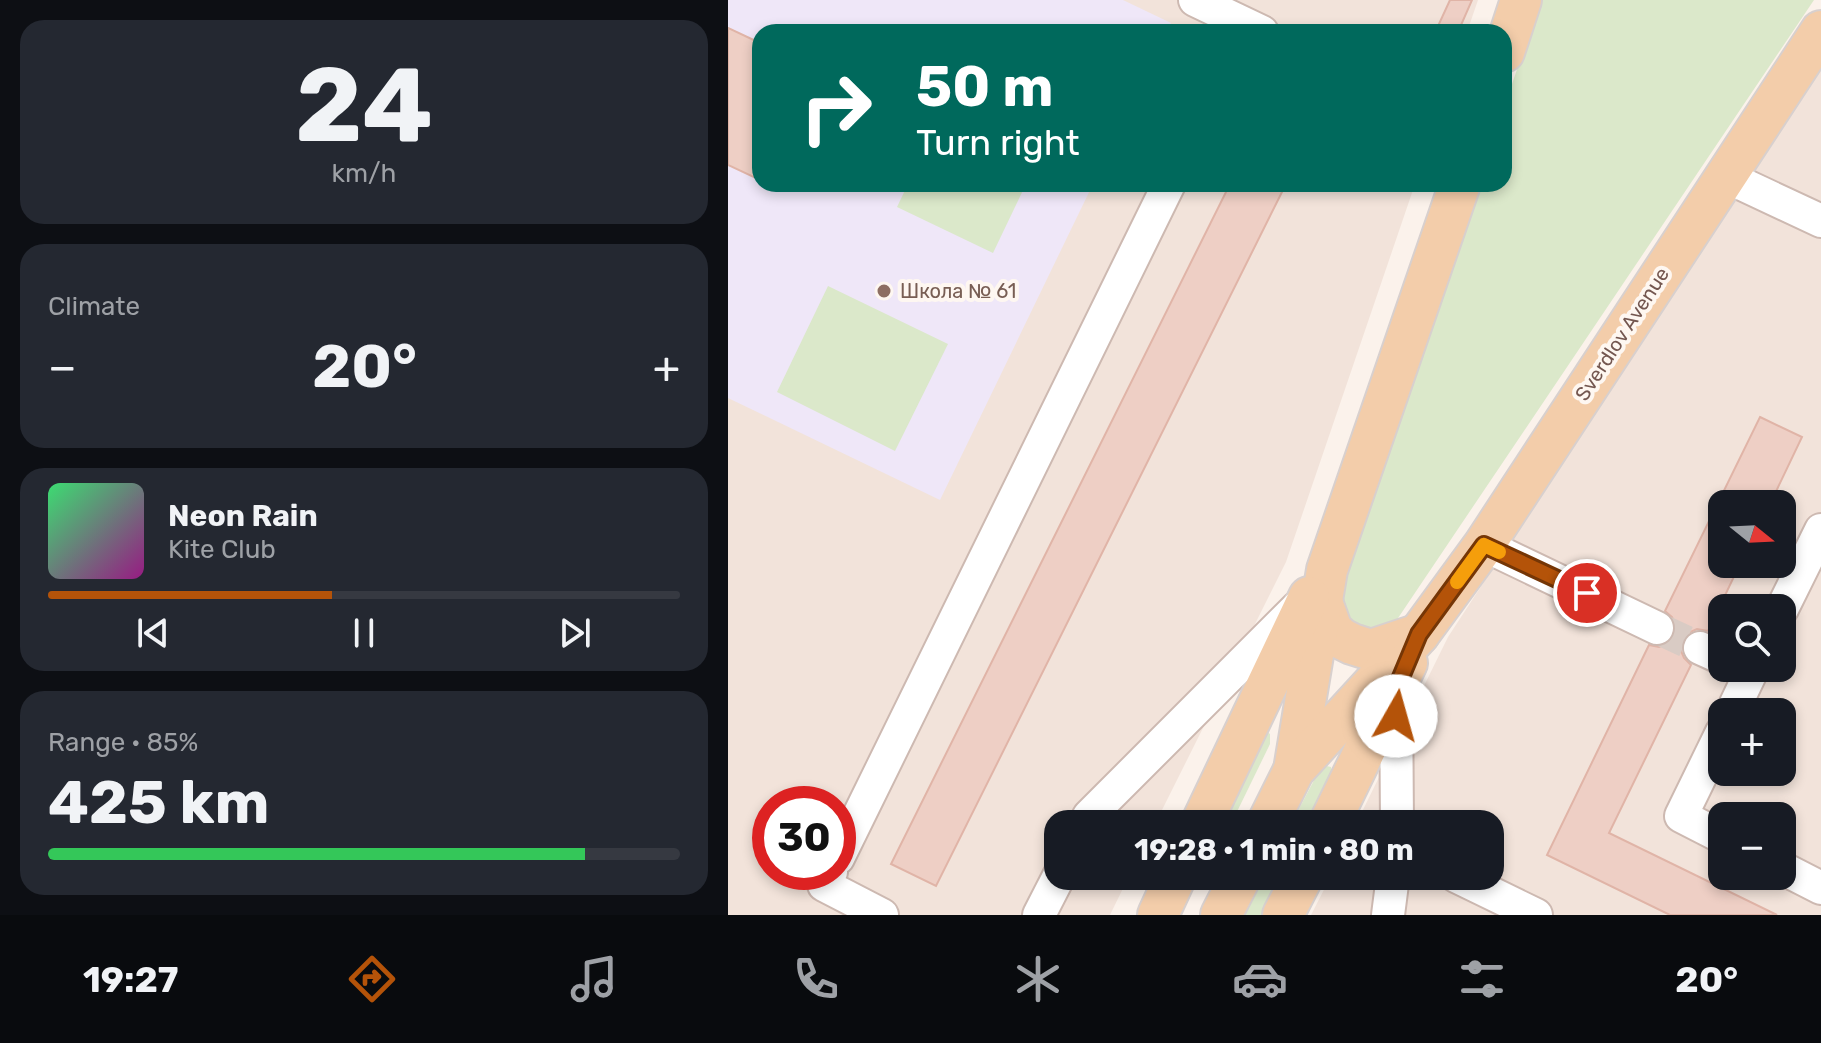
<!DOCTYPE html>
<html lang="en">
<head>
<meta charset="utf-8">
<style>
  :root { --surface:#171b24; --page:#242831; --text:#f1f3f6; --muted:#9ea1a6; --line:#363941; --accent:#b45309 }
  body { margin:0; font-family:Rubik,sans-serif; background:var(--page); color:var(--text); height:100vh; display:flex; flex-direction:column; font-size:30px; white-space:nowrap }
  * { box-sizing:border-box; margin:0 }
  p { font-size:26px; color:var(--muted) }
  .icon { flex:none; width:44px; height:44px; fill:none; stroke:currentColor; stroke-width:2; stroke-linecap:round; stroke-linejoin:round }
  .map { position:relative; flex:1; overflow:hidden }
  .details { display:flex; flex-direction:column; gap:20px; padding:20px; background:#0d0f14; width:728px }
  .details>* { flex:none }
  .top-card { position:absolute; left:24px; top:24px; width:760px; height:168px; border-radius:24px; box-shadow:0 4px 12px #0003; background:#00695c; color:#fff; overflow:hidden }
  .needle { width:52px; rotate:108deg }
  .buttons { position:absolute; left:980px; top:490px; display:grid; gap:16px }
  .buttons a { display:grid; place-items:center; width:88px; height:88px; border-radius:16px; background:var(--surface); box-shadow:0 4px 12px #0003; font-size:40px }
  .speed { position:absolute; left:24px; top:786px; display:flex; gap:16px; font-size:40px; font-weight:700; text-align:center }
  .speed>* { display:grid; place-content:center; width:104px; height:104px; border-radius:50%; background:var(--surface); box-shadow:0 4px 12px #0003; line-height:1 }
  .speed .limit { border:12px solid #d22; background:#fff; color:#111 }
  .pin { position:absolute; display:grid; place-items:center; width:68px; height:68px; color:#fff; margin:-34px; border:4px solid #fff; border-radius:50%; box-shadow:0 2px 8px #0007 }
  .me { position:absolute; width:88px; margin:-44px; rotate:7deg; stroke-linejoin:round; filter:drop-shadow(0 0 6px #0008) }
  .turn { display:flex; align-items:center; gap:28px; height:168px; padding:0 32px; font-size:36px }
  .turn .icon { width:104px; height:104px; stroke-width:2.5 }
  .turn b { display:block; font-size:56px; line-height:68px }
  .big { font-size:60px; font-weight:700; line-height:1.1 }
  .details .widget { flex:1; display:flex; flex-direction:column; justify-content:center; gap:12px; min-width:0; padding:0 28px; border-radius:24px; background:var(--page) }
  .details .dial { align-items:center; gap:0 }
  .dial b { font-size:104px; line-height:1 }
  .song { display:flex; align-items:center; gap:24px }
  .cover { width:96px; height:96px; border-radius:12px; background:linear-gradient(135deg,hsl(140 70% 55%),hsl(310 70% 35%)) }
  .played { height:8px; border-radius:4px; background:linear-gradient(90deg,var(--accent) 45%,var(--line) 45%) }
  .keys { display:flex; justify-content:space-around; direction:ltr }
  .heat { display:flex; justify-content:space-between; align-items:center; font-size:44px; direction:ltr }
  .charge { height:12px; border-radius:6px; background:linear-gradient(90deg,#34c759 85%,var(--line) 0) }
  .trip { position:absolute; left:316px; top:810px; width:460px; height:80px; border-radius:24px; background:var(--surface); box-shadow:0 4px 12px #0003; font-weight:700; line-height:80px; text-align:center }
  .tab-bar { display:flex; height:128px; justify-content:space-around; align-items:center; background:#090b0e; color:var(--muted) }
  .tab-bar .icon { width:56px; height:56px }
  .tab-bar .on { color:var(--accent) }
  .tab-bar b { font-size:36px; color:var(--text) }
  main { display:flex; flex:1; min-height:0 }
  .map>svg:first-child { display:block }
</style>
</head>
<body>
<main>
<section class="details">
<div class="widget dial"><b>24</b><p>km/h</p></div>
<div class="widget"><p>Climate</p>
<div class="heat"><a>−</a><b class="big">20°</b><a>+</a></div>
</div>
<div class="widget">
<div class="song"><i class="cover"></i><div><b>Neon Rain</b><p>Kite Club</p></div></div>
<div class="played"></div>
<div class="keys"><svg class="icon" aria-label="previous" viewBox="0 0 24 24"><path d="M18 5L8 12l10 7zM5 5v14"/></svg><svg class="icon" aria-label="pause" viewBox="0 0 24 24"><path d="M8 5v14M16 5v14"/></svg><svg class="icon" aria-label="next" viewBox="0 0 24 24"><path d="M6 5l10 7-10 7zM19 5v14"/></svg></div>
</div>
<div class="widget"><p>Range · 85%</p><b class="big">425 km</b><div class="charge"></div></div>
</section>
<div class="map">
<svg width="1093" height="915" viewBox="0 0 1093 915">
  <rect width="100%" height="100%" fill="#fbf2eb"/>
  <!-- residential -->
  <g fill="#f2e3da" fill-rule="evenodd">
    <path d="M0 0H750L739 32H32V184H687L558 562 427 824H330V876H401L382 915H0ZM42 804H110V872H42Z"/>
    <path d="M1093 65V915H583L603 876H762V824H628L720 637ZM994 504H1054V564H994ZM994 608H1054V668H994ZM994 712H1054V772H994ZM994 816H1054V876H994Z"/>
  </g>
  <!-- education -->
  <polygon fill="#efe7f8" points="0,0 395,0 443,23 438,32 32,32 32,184 365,184 212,500 0,398"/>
  <!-- green -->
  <g fill="#dbe8ca">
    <polygon points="813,0 1086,0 664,627 629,637 607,600 749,184 776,184 776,107"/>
    <polygon points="180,184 298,184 265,253 169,207"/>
    <polygon points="100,286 220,344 167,451 49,392"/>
    <polygon points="538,731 542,734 542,744 503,824 484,824"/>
    <polygon points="594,765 603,767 604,772 581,824 563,824"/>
    <polygon points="537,876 556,876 537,915 517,915"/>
  </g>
  <!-- building -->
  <g fill="#eecfc5" stroke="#e0b4a7" stroke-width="2">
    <polygon points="722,0 744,0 730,32 720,32 710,26"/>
    <polygon points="0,28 32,43 32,180 0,165"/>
    <polygon points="502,184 558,184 208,886 163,864"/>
    <polygon points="1032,417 1074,437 1042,504 994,504 994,564 1012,564 980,631 969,629 960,633 955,639 953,651 956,658 963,665 881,833 1049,915 942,915 819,855 921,645 931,647 939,644 946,637 948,626 944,617 937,611"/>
  </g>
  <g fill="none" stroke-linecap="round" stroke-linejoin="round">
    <!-- minor-tunnel -->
    <polyline stroke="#d9cbc4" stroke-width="32" stroke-dasharray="32 16" stroke-linecap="butt" points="929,628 972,648"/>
    <defs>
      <g id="minor">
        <polyline points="467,0 534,32"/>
        <polyline points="997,176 1093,221"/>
        <polyline points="756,545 929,628"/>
        <polyline points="1054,609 1093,530"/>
        <polyline points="972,648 994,658"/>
        <polyline points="668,689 669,824"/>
        <polyline points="1004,712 1025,668"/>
        <polyline points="994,732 953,816 994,837"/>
        <polyline points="357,824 361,816 570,607"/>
        <polyline points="110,858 441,184"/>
        <polyline points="1054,868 1093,888"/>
        <polyline points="103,872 96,885 154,915"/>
        <polyline points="728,876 808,915"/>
        <polyline points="311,915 331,876"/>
        <polyline points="660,915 665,876"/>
      </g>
      <g id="major">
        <polyline points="776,52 793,0"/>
        <polyline points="593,599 604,630 614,639 624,644 643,650 691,634"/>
        <polyline points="566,770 599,570 732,184"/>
        <polyline points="473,824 581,597"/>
        <polyline points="539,824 566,770 691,634 756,545 1093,31"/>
        <polyline points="601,824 679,663"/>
        <polyline points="430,915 448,876"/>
        <polyline points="493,915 513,876"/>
        <polyline points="555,915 575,876"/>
      </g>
    </defs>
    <!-- minor casing -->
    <use href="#minor" stroke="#cdb9b1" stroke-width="36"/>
    <!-- major casing -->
    <use href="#major" stroke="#d8d0ce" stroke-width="44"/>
    <!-- minor -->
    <use href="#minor" stroke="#fff" stroke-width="32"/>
    <!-- major -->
    <use href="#major" stroke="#f3cdaa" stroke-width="40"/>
  </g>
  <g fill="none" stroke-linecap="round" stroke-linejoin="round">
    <defs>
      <polyline id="route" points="668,716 668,689 691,634 756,545 859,593"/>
    </defs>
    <!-- route casing -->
    <use href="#route" stroke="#753606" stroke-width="20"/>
    <!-- route -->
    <use href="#route" stroke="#b45309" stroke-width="14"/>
    <!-- slow -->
    <polyline stroke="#f59e0b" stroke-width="14" points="729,582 756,545 771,552"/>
  </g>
  <!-- markers -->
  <circle fill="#8d6e63" stroke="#fef7f1" stroke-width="3" cx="156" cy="291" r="8"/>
  <g text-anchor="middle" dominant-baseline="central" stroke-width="8" stroke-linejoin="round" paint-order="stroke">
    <!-- education labels -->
    <g font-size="20" fill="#785e54" stroke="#fef7f1" text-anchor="start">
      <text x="172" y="291">Школа № 61</text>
    </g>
    <!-- street labels -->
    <g font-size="20" fill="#745750" stroke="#fef7f1">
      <text transform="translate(894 334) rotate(-57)">Sverdlov Avenue</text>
    </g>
  </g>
</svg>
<div class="buttons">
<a><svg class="needle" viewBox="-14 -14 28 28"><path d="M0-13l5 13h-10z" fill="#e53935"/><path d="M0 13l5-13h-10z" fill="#9ea1a6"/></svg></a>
<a><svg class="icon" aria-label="search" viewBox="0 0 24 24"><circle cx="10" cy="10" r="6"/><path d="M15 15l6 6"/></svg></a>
<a>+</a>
<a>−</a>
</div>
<div class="speed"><div class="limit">30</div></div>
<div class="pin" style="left:859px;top:593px;background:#d93025"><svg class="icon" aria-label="arrive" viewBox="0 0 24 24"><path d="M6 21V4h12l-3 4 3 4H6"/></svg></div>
<svg class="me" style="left:668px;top:716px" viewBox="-20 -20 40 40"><circle r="19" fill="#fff"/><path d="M0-13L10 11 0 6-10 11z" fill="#b45309"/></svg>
<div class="trip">19:28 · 1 min · 80 m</div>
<div class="top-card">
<div class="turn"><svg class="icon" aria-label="right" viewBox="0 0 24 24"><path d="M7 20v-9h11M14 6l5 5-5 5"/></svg><div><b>50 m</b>Turn right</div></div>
</div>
</div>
</main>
<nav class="tab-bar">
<b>19:27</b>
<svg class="icon on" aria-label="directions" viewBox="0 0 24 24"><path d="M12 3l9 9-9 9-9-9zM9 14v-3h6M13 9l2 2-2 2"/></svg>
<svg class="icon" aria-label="music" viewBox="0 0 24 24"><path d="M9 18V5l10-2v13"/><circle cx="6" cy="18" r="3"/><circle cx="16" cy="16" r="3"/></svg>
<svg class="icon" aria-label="phone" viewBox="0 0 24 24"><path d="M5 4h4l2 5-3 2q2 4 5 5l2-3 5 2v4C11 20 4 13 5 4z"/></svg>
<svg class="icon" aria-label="climate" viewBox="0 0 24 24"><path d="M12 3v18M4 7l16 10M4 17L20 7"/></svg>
<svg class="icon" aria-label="car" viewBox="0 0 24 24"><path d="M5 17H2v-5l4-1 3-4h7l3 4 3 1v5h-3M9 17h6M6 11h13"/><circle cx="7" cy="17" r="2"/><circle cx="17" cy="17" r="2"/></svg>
<svg class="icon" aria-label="filters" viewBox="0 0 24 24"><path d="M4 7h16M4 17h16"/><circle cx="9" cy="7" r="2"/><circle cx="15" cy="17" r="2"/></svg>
<b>20°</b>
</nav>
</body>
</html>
